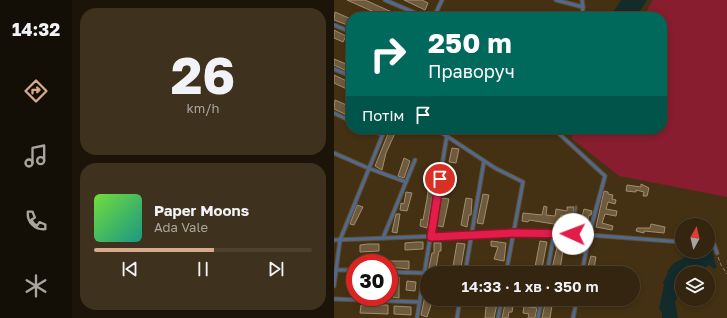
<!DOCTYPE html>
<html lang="uk">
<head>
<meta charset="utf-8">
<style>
  :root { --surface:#33250f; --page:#3e311d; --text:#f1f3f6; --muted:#a9a59e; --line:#4e422f; --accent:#d6ab8b }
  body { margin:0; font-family:"Golos Text",sans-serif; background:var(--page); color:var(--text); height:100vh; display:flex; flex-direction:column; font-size:15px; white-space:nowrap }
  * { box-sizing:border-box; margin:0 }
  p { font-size:13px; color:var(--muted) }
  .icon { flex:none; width:22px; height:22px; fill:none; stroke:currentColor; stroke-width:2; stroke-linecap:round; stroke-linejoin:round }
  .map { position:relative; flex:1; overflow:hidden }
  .sheet { display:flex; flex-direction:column; gap:8px; padding:8px; background:#1c1408; width:262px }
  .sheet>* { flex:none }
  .hud { position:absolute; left:12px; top:12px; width:321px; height:122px; border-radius:16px; box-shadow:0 2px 6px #0003,0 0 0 1px var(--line); background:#00695c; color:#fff; overflow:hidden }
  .needle { width:26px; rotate:8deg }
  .fabs { position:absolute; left:341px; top:218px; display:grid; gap:8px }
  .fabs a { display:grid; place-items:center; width:40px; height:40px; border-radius:50%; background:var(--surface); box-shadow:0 2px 6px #0003,0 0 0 1px var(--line); font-size:20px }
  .speed { position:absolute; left:12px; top:254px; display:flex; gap:8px; font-size:20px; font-weight:700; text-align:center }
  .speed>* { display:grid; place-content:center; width:52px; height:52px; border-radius:50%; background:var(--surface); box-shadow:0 2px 6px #0003,0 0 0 1px var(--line); line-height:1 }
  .speed .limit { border:6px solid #d22; background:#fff; color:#111 }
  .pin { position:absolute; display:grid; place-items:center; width:34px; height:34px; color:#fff; margin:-17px; border:2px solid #fff; border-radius:50%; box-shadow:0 1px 4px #0007 }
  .me { position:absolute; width:44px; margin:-22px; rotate:272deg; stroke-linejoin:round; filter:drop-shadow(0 0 3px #0008) }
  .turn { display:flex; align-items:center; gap:14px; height:84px; padding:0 16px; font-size:18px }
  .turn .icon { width:52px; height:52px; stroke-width:2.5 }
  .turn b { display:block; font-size:28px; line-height:34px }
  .then { display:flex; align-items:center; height:38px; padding:0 16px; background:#0003; gap:8px; font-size:15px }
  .sheet .card { flex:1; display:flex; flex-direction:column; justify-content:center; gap:6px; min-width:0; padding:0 14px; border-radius:16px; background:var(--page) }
  .sheet .dial { align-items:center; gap:0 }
  .dial b { font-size:52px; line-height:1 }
  .song { display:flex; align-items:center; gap:12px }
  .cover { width:48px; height:48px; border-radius:6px; background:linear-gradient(135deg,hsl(100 70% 55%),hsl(170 70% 35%)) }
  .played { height:4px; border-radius:2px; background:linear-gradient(90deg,var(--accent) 55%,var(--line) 55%) }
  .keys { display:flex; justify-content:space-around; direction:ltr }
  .trip { position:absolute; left:86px; top:266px; width:220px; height:40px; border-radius:20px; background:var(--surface); box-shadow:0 2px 6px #0003,0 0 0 1px var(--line); font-weight:600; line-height:40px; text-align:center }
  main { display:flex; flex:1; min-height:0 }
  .menu { display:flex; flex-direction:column; width:72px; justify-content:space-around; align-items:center; background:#140f06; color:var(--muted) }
  .menu .icon { width:28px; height:28px }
  .menu .active { color:var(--accent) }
  .menu b { font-size:18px; color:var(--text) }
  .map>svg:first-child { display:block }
</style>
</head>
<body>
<main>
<nav class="menu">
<b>14:32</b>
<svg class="icon active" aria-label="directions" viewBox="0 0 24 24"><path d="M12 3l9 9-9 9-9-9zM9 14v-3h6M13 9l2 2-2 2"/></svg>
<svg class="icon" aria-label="music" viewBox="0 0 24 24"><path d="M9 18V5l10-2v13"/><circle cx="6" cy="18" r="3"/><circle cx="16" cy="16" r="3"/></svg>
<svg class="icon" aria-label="phone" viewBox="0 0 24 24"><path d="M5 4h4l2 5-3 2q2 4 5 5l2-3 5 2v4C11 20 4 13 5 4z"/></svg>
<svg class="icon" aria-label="climate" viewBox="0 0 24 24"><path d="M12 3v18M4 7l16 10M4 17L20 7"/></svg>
</nav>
<section class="sheet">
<div class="card dial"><b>26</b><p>km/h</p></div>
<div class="card">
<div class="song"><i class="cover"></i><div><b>Paper Moons</b><p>Ada Vale</p></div></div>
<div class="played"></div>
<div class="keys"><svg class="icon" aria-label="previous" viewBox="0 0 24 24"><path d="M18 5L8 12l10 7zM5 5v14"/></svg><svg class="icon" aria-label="pause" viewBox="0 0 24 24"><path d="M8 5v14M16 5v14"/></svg><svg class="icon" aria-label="next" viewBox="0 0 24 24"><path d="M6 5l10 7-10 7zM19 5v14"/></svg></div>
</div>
</section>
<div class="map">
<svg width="393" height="318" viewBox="0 0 393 318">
  <rect width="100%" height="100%" fill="#443114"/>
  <!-- green -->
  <polygon fill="#871d2f" points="319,0 393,0 393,197 285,176 237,138 243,129 328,129 328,17 309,17"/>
  <!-- water -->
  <g fill="#142b2b">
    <polygon points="287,0 313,0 302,17 276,17"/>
    <path d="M374 245H377C380 253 379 260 383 267L380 269 375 265 372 267V271L366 273H348V290L341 302 344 318H328V313L325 309 330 285 329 282 333 275 334 270 340 263 348 259 358 251H374Z"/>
  </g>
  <!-- building -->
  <g fill="#6e5a3c" stroke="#a28d6e">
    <polygon points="13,0 31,0 69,17 51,17"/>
    <polygon points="70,0 88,0 94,3 91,10"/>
    <polygon points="1,12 17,19 16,26 0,20"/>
    <polygon points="0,30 12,36 9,42 0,38"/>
    <polygon points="0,59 17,66 17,73 2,66 0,65"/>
    <polygon points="0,75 17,83 17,91 0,83"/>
    <polygon points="1,100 17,107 15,116 0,109"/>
    <polygon points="56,129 62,131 52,153 48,170 41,166"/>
    <polygon points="118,148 125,149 122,163 115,162"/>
    <polygon points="70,158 76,161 70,178 64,176"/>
    <polygon points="97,165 104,166 93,228 86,226 87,219 89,220 93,199"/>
    <polygon points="307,184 315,188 313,196 309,196 310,192 302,190 302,192 292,191 293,185 307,187"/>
    <polygon points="270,191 274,192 274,194 279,195 278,199 282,200 281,204 274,202 272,209 283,211 282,216 271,214 268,223 279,226 278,230 262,227"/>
    <polygon points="72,192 78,193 73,211 66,210 67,203 70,204"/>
    <polygon points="149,194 155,195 149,224 143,223"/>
    <polygon points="107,198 115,199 109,227 101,225"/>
    <polygon points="132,198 138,199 137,215 135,215 133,227 127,225"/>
    <polygon points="23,205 29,207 20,225 16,224"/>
    <polygon points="210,206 213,207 212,215 221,216 222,209 233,211 233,207 240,207 238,224 232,224 233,216 227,215 226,225 195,220 194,222 188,221 189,213 208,215"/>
    <polygon points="250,209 258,211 257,215 255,215 252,226 246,224"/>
    <polygon points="62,214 66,214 63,233 58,232"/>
    <polygon points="317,224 331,227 330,233 310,231 310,233 302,231 303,228 316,228"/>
    <polygon points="157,241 172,243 170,261 160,259 164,247 157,246"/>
    <polygon points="206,241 213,242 208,268 201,267"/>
    <polygon points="82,242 89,242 89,249 71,250 71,243"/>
    <polygon points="100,243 107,243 107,251 105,251 101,273 94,272 98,253 100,253"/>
    <polygon points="123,243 131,244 126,273 118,272"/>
    <polygon points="224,243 230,244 227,263 225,273 217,273 223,247 221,246"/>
    <polygon points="34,244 45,244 45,251 26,252 26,245"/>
    <polygon points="257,256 262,257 260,268 265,269 265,273 252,273"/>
    <polygon points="55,261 75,261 75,269 55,267"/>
    <polygon points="58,277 65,277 65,298 58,297"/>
    <polygon points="73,281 82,282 81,291 72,290"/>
    <polygon points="92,291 93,291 93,299 99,299 93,317 87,315"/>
    <polygon points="156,299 164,299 160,318 151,318 152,307 154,307"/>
    <polygon points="212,299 219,299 216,318 208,318"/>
    <polygon points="171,304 179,306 178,312 175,312 174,318 168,318"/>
    <polygon points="27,305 54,305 54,314 26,313"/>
    <polygon points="60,306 77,307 77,315 60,314"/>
    <polygon points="190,306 203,308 201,318 194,318 195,314 189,313"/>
  </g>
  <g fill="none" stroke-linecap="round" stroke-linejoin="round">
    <defs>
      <polyline id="lane" points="239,234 242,207"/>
      <g id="street">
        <polyline points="51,0 91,17"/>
        <polyline points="222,0 249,7 248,17"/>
        <polyline points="248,0 249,7"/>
        <polyline points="100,17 108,0"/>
        <polyline points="0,25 17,32"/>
        <polyline points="0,69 17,76"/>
        <polyline points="0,113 17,121"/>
        <polyline points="36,129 49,135"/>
        <polyline points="102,129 161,168 189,182 172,273"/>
        <polyline points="220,129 271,176 255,235 248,273"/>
        <polyline points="0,153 34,168 72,182"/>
        <polyline points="49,238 81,160"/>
        <polyline points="0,240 180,233 255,235 348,242"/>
        <polyline points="374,242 380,244 383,253"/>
        <polyline points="2,270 21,270"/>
        <polyline points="55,272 91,273"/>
        <polyline points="131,273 150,161"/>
        <polyline points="213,273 220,234"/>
        <polyline points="0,286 6,240 51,129"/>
        <polyline points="0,299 85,302"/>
        <polyline points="83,318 113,135"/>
        <polyline points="123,318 126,299"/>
        <polyline points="164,318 168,299"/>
        <polyline points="204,318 208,299"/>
        <polyline points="239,318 243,299"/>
      </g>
    </defs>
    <!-- lane casing -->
    <use href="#lane" stroke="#615034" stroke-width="3.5"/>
    <!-- street casing -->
    <use href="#street" stroke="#615034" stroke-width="5"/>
    <!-- path -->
    <polyline stroke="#8f7f67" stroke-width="1" stroke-dasharray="4 2" stroke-linecap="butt" points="384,257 387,265 393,274"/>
    <!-- lane -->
    <use href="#lane" stroke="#50698d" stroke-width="1.5"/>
    <!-- street -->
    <use href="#street" stroke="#50698d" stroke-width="3"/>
  </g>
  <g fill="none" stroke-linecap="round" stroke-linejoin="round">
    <defs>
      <polyline id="route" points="106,179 97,237 180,233 239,234"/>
    </defs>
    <!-- route casing -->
    <use href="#route" stroke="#92132f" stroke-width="10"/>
    <!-- route -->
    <use href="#route" stroke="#e11d48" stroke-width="7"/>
  </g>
</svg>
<div class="fabs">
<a><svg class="needle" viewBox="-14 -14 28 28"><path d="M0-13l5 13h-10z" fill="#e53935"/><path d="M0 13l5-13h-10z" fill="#a9a59e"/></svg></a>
<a><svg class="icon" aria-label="layers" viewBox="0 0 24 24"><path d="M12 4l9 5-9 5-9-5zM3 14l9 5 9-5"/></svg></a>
</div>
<div class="speed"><div class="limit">30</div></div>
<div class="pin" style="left:106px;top:179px;background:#d93025"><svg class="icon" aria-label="arrive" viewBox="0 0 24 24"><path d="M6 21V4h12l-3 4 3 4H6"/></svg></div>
<svg class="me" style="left:239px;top:234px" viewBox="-20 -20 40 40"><circle r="19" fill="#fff"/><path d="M0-13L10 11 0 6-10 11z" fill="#e11d48"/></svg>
<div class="trip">14:33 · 1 хв · 350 m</div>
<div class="hud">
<div class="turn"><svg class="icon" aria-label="right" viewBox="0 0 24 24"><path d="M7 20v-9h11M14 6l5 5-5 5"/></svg><div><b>250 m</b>Праворуч</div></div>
<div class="then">Потім<svg class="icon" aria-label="arrive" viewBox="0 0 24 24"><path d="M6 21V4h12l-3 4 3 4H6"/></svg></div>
</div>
</div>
</main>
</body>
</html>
